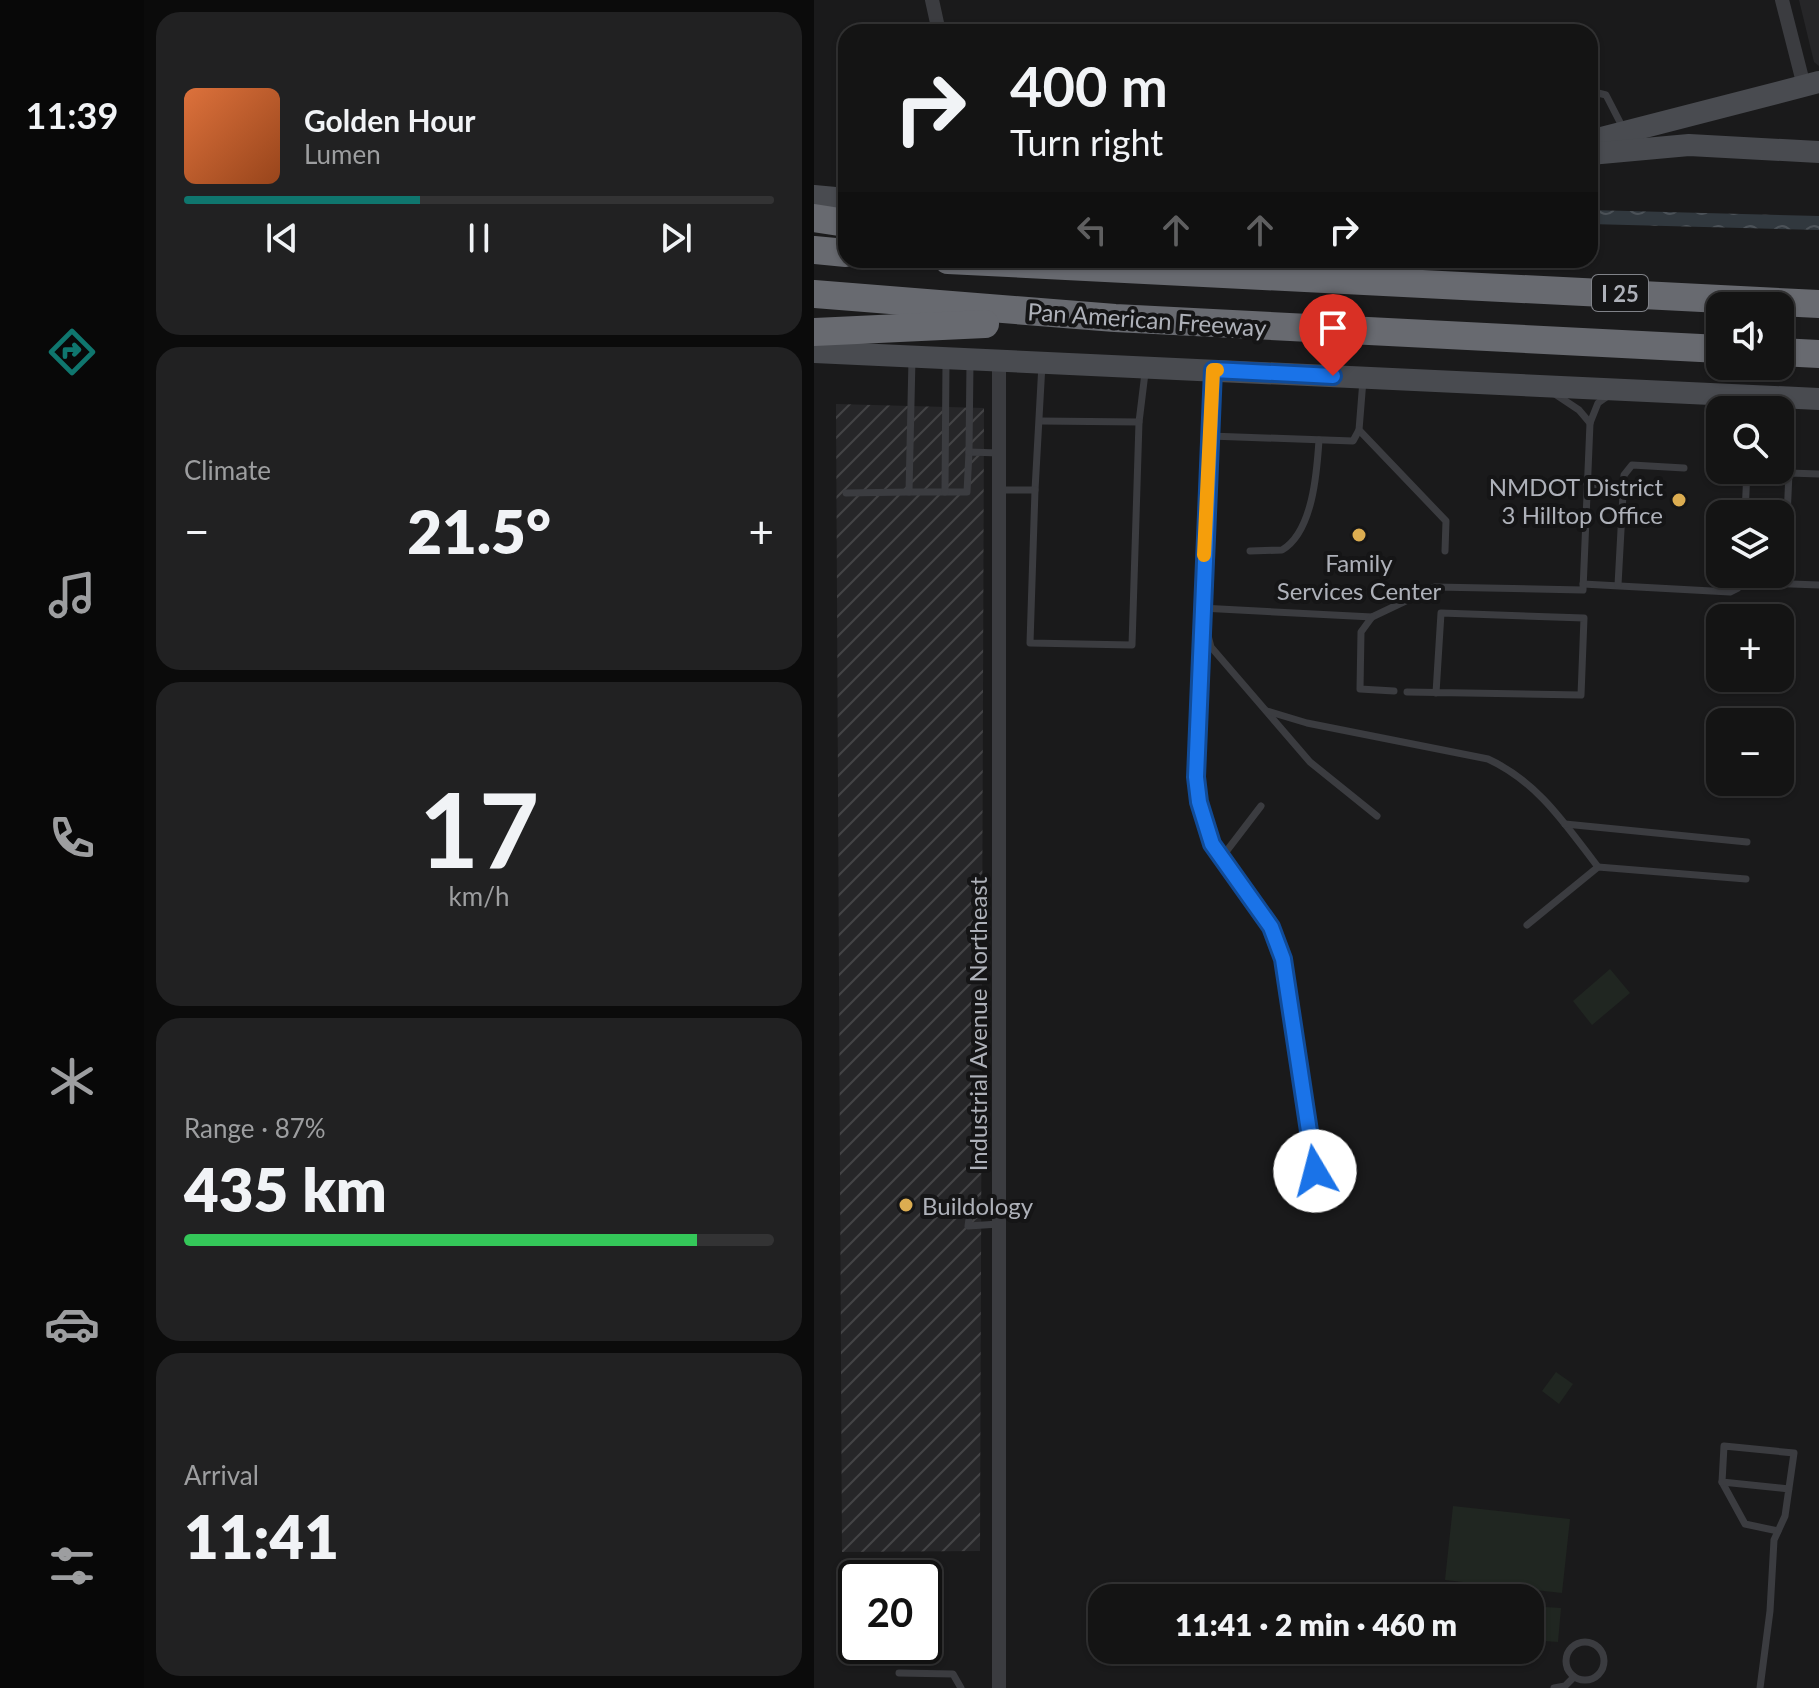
<!DOCTYPE html>
<html lang="en">
<head>
<meta charset="utf-8">
<style>
  :root { --surface:#141414; --page:#212122; --text:#f1f3f6; --muted:#9d9ea0; --line:#333334; --accent:#0f766e }
  body { margin:0; font-family:Lato,sans-serif; background:var(--page); color:var(--text); height:100vh; display:flex; flex-direction:column; font-size:30px; white-space:nowrap }
  * { box-sizing:border-box; margin:0 }
  p { font-size:26px; color:var(--muted) }
  .icon { flex:none; width:44px; height:44px; fill:none; stroke:currentColor; stroke-width:2; stroke-linecap:round; stroke-linejoin:round }
  .map { position:relative; flex:1; overflow:hidden }
  .drawer { display:flex; flex-direction:column; gap:12px; padding:12px; background:#0b0b0b; width:670px }
  .drawer>* { flex:none }
  .guide { position:absolute; left:24px; top:24px; width:760px; height:244px; border-radius:24px; box-shadow:0 2px 6px #0004,0 0 0 2px var(--line); background:#141414; color:var(--text); overflow:hidden }
  .controls { position:absolute; left:892px; top:292px; display:grid; gap:16px }
  .controls a { display:grid; place-items:center; width:88px; height:88px; border-radius:16px; background:var(--surface); box-shadow:0 2px 6px #0004,0 0 0 2px var(--line); font-size:40px }
  .speed { position:absolute; left:24px; top:1560px; display:flex; gap:16px; font-size:40px; font-weight:700; text-align:center }
  .speed>* { display:grid; place-content:center; width:104px; height:104px; border-radius:50%; background:var(--surface); box-shadow:0 2px 6px #0004,0 0 0 2px var(--line); line-height:1 }
  .speed .limit { border:4px solid #111; border-radius:12px; background:#fff; color:#111 }
  .pin { position:absolute; display:grid; place-items:center; width:68px; height:68px; color:#fff; margin:-82px -34px; border-radius:50% 50% 50% 0; rotate:-45deg; box-shadow:0 0 8px #0007 }
  .pin .icon { rotate:45deg }
  .me { position:absolute; width:88px; margin:-44px; rotate:352deg; stroke-linejoin:round; filter:drop-shadow(0 0 6px #0008) }
  .turn { display:flex; align-items:center; gap:28px; height:168px; padding:0 40px; font-size:36px }
  .turn .icon { width:104px; height:104px; stroke-width:2.5 }
  .turn b { display:block; font-size:56px; line-height:68px }
  .lanes { display:flex; align-items:center; height:76px; padding:0 40px; background:#0003; justify-content:center; gap:40px; direction:ltr }
  .lanes .off { opacity:.35 }
  .big { font-size:60px; font-weight:800; line-height:1.1 }
  .drawer .tile { flex:1; display:flex; flex-direction:column; justify-content:center; gap:12px; min-width:0; padding:0 28px; border-radius:24px; background:var(--page) }
  .drawer .dial { align-items:center; gap:0 }
  .dial b { font-size:104px; line-height:1 }
  .song { display:flex; align-items:center; gap:24px }
  .cover { width:96px; height:96px; border-radius:12px; background:linear-gradient(135deg,hsl(20 70% 55%),hsl(20 70% 35%)) }
  .played { height:8px; border-radius:4px; background:linear-gradient(90deg,var(--accent) 40%,var(--line) 40%) }
  .keys { display:flex; justify-content:space-around; direction:ltr }
  .heat { display:flex; justify-content:space-between; align-items:center; font-size:44px; direction:ltr }
  .charge { height:12px; border-radius:6px; background:linear-gradient(90deg,#34c759 87%,var(--line) 0) }
  .trip { position:absolute; left:274px; top:1584px; width:456px; height:80px; border-radius:24px; background:var(--surface); box-shadow:0 2px 6px #0004,0 0 0 2px var(--line); font-weight:800; line-height:80px; text-align:center }
  main { display:flex; flex:1; min-height:0 }
  .tabs { display:flex; flex-direction:column; width:144px; justify-content:space-around; align-items:center; background:#080808; color:var(--muted) }
  .tabs .icon { width:56px; height:56px }
  .tabs .selected { color:var(--accent) }
  .tabs b { font-size:36px; color:var(--text) }
  .map>svg:first-child { display:block }
</style>
</head>
<body>
<main>
<nav class="tabs">
<b>11:39</b>
<svg class="icon selected" aria-label="directions" viewBox="0 0 24 24"><path d="M12 3l9 9-9 9-9-9zM9 14v-3h6M13 9l2 2-2 2"/></svg>
<svg class="icon" aria-label="music" viewBox="0 0 24 24"><path d="M9 18V5l10-2v13"/><circle cx="6" cy="18" r="3"/><circle cx="16" cy="16" r="3"/></svg>
<svg class="icon" aria-label="phone" viewBox="0 0 24 24"><path d="M5 4h4l2 5-3 2q2 4 5 5l2-3 5 2v4C11 20 4 13 5 4z"/></svg>
<svg class="icon" aria-label="climate" viewBox="0 0 24 24"><path d="M12 3v18M4 7l16 10M4 17L20 7"/></svg>
<svg class="icon" aria-label="car" viewBox="0 0 24 24"><path d="M5 17H2v-5l4-1 3-4h7l3 4 3 1v5h-3M9 17h6M6 11h13"/><circle cx="7" cy="17" r="2"/><circle cx="17" cy="17" r="2"/></svg>
<svg class="icon" aria-label="filters" viewBox="0 0 24 24"><path d="M4 7h16M4 17h16"/><circle cx="9" cy="7" r="2"/><circle cx="15" cy="17" r="2"/></svg>
</nav>
<section class="drawer">
<div class="tile">
<div class="song"><i class="cover"></i><div><b>Golden Hour</b><p>Lumen</p></div></div>
<div class="played"></div>
<div class="keys"><svg class="icon" aria-label="previous" viewBox="0 0 24 24"><path d="M18 5L8 12l10 7zM5 5v14"/></svg><svg class="icon" aria-label="pause" viewBox="0 0 24 24"><path d="M8 5v14M16 5v14"/></svg><svg class="icon" aria-label="next" viewBox="0 0 24 24"><path d="M6 5l10 7-10 7zM19 5v14"/></svg></div>
</div>
<div class="tile"><p>Climate</p>
<div class="heat"><a>−</a><b class="big">21.5°</b><a>+</a></div>
</div>
<div class="tile dial"><b>17</b><p>km/h</p></div>
<div class="tile"><p>Range · 87%</p><b class="big">435 km</b><div class="charge"></div></div>
<div class="tile"><p>Arrival</p><b class="big">11:41</b></div>
</section>
<div class="map">
<svg width="1005" height="1688" viewBox="0 0 1005 1688">
  <defs>
    <pattern id="industrial-furrows" width="10" height="10" patternUnits="userSpaceOnUse" patternTransform="scale(2)"><rect width="10" height="10" fill="#262628"/><path d="M-1 1l2-2M0 10L10 0M9 11l2-2" fill="none" stroke="#434345"/></pattern>
    <pattern id="water-waves" width="16" height="10" patternUnits="userSpaceOnUse" patternTransform="scale(2)"><rect width="16" height="10" fill="#31383e"/><path d="M0 5q4-4 8 0t8 0" fill="none" stroke="#4c5258"/></pattern>
  </defs>
  <rect width="100%" height="100%" fill="#1a1a1b"/>
  <!-- built -->
  <polygon fill="#262628" points="985,0 1005,0 1005,66 1000,62"/>
  <!-- industrial -->
  <polygon fill="url(#industrial-furrows)" points="22,404 170,408 166,1551 28,1552"/>
  <!-- park -->
  <g fill="#202621">
    <polygon points="796,969 816,993 778,1025 759,1001"/>
    <polygon points="742,1372 759,1384 745,1404 728,1391"/>
    <polygon points="639,1506 756,1519 748,1593 631,1580"/>
    <polygon points="716,1606 747,1608 744,1642 716,1640"/>
  </g>
  <!-- water -->
  <polygon fill="url(#water-waves)" points="777,210 1005,216 1005,230 776,224"/>
  <g fill="none" stroke-linecap="round" stroke-linejoin="round">
    <!-- service -->
    <g stroke="#3b3c40" stroke-width="7">
      <polyline points="776,91 792,95 810,130"/>
      <polyline points="98,359 95,492 153,492 155,452 185,453"/>
      <polyline points="399,376 387,608 397,647 496,762 563,816"/>
      <polyline points="549,380 545,430 632,521 631,551"/>
      <polyline points="741,394 765,410 776,423"/>
      <polyline points="226,421 325,422 331,373"/>
      <polyline points="396,436 539,441 545,430"/>
      <polyline points="155,452 156,362"/>
      <polyline points="773,484 809,486"/>
      <polyline points="185,490 221,490 228,364"/>
      <polyline points="221,490 216,643 318,645 325,422"/>
      <polyline points="131,492 132,360"/>
      <polyline points="32,493 95,492"/>
      <polyline points="931,514 933,470"/>
      <path d="M436 551 468 550C499 532 503 471 505 440"/>
      <polyline points="928,582 1005,585"/>
      <polyline points="769,584 916,592 924,588 928,574"/>
      <polyline points="970,584 975,473 1005,474"/>
      <polyline points="804,585 810,475 818,465 870,468"/>
      <polyline points="387,608 558,617 621,587 769,590 776,423 784,403 794,396"/>
      <polyline points="558,617 547,632 546,689 580,691"/>
      <polyline points="389,624 382,777 385,802 398,844 457,927 469,959 501,1171"/>
      <polyline points="593,692 767,695 770,618 627,613 622,693"/>
      <path d="M453 711 493 723 674 759C724 782 751 824 784 867"/>
      <polyline points="751,824 933,842"/>
      <polyline points="408,857 447,806"/>
      <polyline points="713,925 784,867 932,879"/>
      <polyline points="155,1219 154,1226 185,1224"/>
      <polyline points="908,1482 931,1524 964,1531"/>
      <circle cx="771" cy="1661" r="19"/>
      <polyline points="85,1673 139,1674 147,1688"/>
      <polyline points="740,1688 751,1686 760,1677"/>
      <polyline points="946,1688 956,1611 960,1540 971,1516 980,1453 910,1446 908,1482 975,1489"/>
    </g>
    <!-- minor -->
    <g stroke="#3b3c40" stroke-width="14">
      <polyline points="118,0 125,32"/>
      <polyline points="968,0 990,86"/>
      <polyline points="185,1688 185,361"/>
    </g>
    <!-- secondary -->
    <g stroke="#494b50" stroke-width="22">
      <polyline points="776,141 1005,82"/>
      <polyline points="776,154 875,145 1005,152"/>
      <polyline points="0,196 32,199"/>
      <polyline points="0,352 1005,399"/>
    </g>
    <!-- motorway -->
    <g stroke="#686a70" stroke-width="28">
      <polyline points="0,218 32,223"/>
      <polyline points="0,250 32,253"/>
      <polyline points="134,260 1005,304"/>
      <polyline points="0,294 301,318 906,349"/>
      <polyline points="0,332 171,324"/>
      <polyline points="966,352 1005,354"/>
    </g>
  </g>
  <g fill="none" stroke-linecap="round" stroke-linejoin="round">
    <defs>
      <polyline id="route" points="501,1171 469,959 457,927 398,844 385,802 382,777 399,370 519,376"/>
    </defs>
    <!-- route casing -->
    <use href="#route" stroke="#114b97" stroke-width="20"/>
    <!-- route -->
    <use href="#route" stroke="#1a73e8" stroke-width="14"/>
    <!-- slow -->
    <polyline stroke="#f59e0b" stroke-width="14" points="390,555 399,370 403,370"/>
  </g>
  <!-- markers -->
  <g fill="#dcad51" stroke="#151516" stroke-width="3">
    <circle cx="865" cy="500" r="8"/>
    <circle cx="545" cy="535" r="8"/>
    <circle cx="92" cy="1205" r="8"/>
  </g>
  <g text-anchor="middle" dominant-baseline="central" stroke-width="8" stroke-linejoin="round" paint-order="stroke">
    <!-- shield labels -->
    <rect fill="#151516" stroke="#808288" stroke-width="2" x="778" y="275" width="56" height="36" rx="6"/>
    <g font-size="22" font-weight="bold" fill="#aeb1b9">
      <text x="806" y="293">I 25</text>
    </g>
    <!-- street labels -->
    <g font-size="24" fill="#aeb1b9" stroke="#151516">
      <text transform="translate(333 319) rotate(4)">Pan American Freeway</text>
      <text transform="translate(163 1024) rotate(-90)">Industrial Avenue Northeast</text>
    </g>
    <!-- poi labels -->
    <g font-size="24" fill="#aeb1b9" stroke="#151516" text-anchor="end">
      <text x="849" y="486">NMDOT District<tspan x="849" dy="28">3 Hilltop Office</tspan></text>
      <text x="545" y="562" text-anchor="middle">Family<tspan x="545" dy="28">Services Center</tspan></text>
      <text x="108" y="1205" text-anchor="start">Buildology</text>
    </g>
  </g>
</svg>
<div class="controls">
<a><svg class="icon" aria-label="sound" viewBox="0 0 24 24"><path d="M4 9h4l5-4v14l-5-4H4zM17 9q2 3 0 6"/></svg></a>
<a><svg class="icon" aria-label="search" viewBox="0 0 24 24"><circle cx="10" cy="10" r="6"/><path d="M15 15l6 6"/></svg></a>
<a><svg class="icon" aria-label="layers" viewBox="0 0 24 24"><path d="M12 4l9 5-9 5-9-5zM3 14l9 5 9-5"/></svg></a>
<a>+</a>
<a>−</a>
</div>
<div class="speed"><div class="limit">20</div></div>
<div class="pin" style="left:519px;top:376px;background:#d93025"><svg class="icon" aria-label="arrive" viewBox="0 0 24 24"><path d="M6 21V4h12l-3 4 3 4H6"/></svg></div>
<svg class="me" style="left:501px;top:1171px" viewBox="-20 -20 40 40"><circle r="19" fill="#fff"/><path d="M0-13L10 11 0 6-10 11z" fill="#1a73e8"/></svg>
<div class="trip">11:41 · 2 min · 460 m</div>
<div class="guide">
<div class="turn"><svg class="icon" aria-label="right" viewBox="0 0 24 24"><path d="M7 20v-9h11M14 6l5 5-5 5"/></svg><div><b>400 m</b>Turn right</div></div>
<div class="lanes"><svg class="icon off" aria-label="left" viewBox="0 0 24 24"><path d="M17 20v-9H6M10 6l-5 5 5 5"/></svg><svg class="icon off" aria-label="ahead" viewBox="0 0 24 24"><path d="M12 20V5M6 11l6-6 6 6"/></svg><svg class="icon off" aria-label="ahead" viewBox="0 0 24 24"><path d="M12 20V5M6 11l6-6 6 6"/></svg><svg class="icon" aria-label="right" viewBox="0 0 24 24"><path d="M7 20v-9h11M14 6l5 5-5 5"/></svg></div>
</div>
</div>
</main>
</body>
</html>
